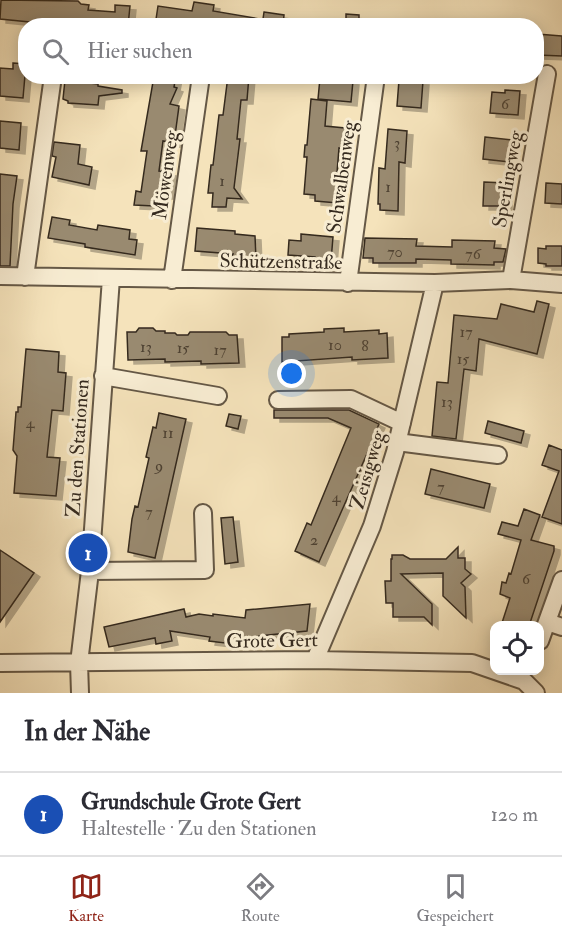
<!DOCTYPE html>
<html lang="de">
<meta charset="utf-8">
<style>
body{margin:0;font-family:"IM FELL Double Pica",serif;background:#f7f7f7;color:#2b2b33}
.controls{position:absolute;right:18px;bottom:18px;display:grid;overflow:hidden;border-radius:12px;box-shadow:0 3px 15px #0003}
.controls button{width:54px;height:54px;display:grid;place-items:center;padding:0;border:0;border-bottom:2px solid #e1e1e2;background:#fff;color:#2b2b33;font:30px sans-serif}
.you{position:absolute;left:292px;top:374px;width:21px;height:21px;margin:-15px;border:4px solid #fff;border-radius:50%;background:#1a73e8;box-shadow:0 0 0 9px #1a73e833}
.badge{display:grid;place-items:center;width:39px;height:39px;border-radius:50%;background:#8f2418;color:#fff;font-size:20px;font-weight:700}
.pin{position:absolute;translate:-50% -50%;border:3px solid #fff;box-shadow:0 2px 6px #0006}
.list{margin:0;padding:0;list-style:none}
h2{display:flex;justify-content:space-between;align-items:center;height:78px;margin:0;padding:0 24px;font-size:26px}
h2 small{font-size:20px;font-weight:400;color:#7c7c81}
.list li{display:grid;grid-template-columns:39px 1fr auto;gap:18px;align-items:center;box-sizing:border-box;height:84px;padding:0 24px;border-top:2px solid #e1e1e2}
.list b{display:block;font-size:22px;white-space:nowrap}
.list p{margin:0;font-size:20px;white-space:nowrap;color:#7c7c81}
.list em{font-size:20px;font-style:normal;color:#7c7c81}
.icon{flex:none;width:33px;height:33px;fill:none;stroke:currentColor;stroke-width:2;stroke-linecap:round;stroke-linejoin:round}
.map{position:relative;flex:none;width:562px;height:693px;overflow:hidden}
.search{position:absolute;background:#fff;box-shadow:0 3px 15px #0003;left:18px;right:18px;top:18px;height:66px;display:flex;align-items:center;gap:15px;box-sizing:border-box;padding:0 21px;border-radius:24px;color:#7c7c81;font-size:22px}
.sheet{height:162px;background:#fff}
nav{display:flex;justify-content:space-around;align-items:center;box-sizing:border-box;height:84px;border-top:2px solid #e1e1e2;background:#fff;font-size:16px;color:#7c7c81}
nav a{display:grid;justify-items:center;gap:3px}
nav .on{color:#8f2418}
.map>svg:first-child{display:block}
.building{fill:#998a70;stroke:#352a1f;stroke-width:1.5;filter:url(#shadow)}
.lines{fill:none;stroke-linecap:round;stroke-linejoin:round}
.minor-casing{stroke:#655846;stroke-width:20}
.minor{stroke:#f8edd3;stroke-width:16}
.labels{text-anchor:middle;stroke-width:6;stroke-linejoin:round;paint-order:stroke}
.number-label{font-size:16px;fill:#4e4233}
.street-label{font-size:20px;fill:#352a1f;stroke:#f8edd3}
</style>
<div class="map">
<svg width="562" height="693" viewBox="0 0 562 693">
<defs>
<filter id="shadow"><feDropShadow dx="6" dy="4" stdDeviation="0" flood-color="#0004"/></filter>
</defs>
<rect width="100%" height="100%" fill="#f5e3bb"/>
<filter id="stains"><feTurbulence type="fractalNoise" baseFrequency=".00333" numOctaves="4"/><feColorMatrix values="0 0 0 0 .2 0 0 0 0 .09 0 0 0 0 .02 0 0 0 .5 -.17"/></filter>
<radialGradient id="worn" r=".72"><stop offset=".6" stop-color="#630" stop-opacity="0"/><stop offset="1" stop-color="#630" stop-opacity=".3"/></radialGradient>
<!-- building -->
<path class="building" d="M1,0l77,1 3,3 8,1 -1,5 27,2v-7l15,1 -2,20h-58l-70,-7z
M194,2l20,3 -1,6 47,8 -1,7h-104l3,-20 34,5z
M264,12l20,3 -1,11h-21z
M346,14l13,1v11h-13z
M537,34l25,2v20l-25,-1z
M13,63l13,1 -3,34 -23,-2v-28l13,1z
M154,76h22l-2,11 3,1 -7,16 9,2 -5,37 -11,-2 -4,30 11,1 -3,23 -11,-2 -2,13 -20,-1 2,-14 5,1 6,-41h-6z
M228,76h21l-2,24h-6l-4,39h3l-6,49 8,11 -15,-1 -1,9h-14l1,-14h-5l3,-28h2l6,-50h4z
M320,78l33,3 -2,21 -33,-3z
M65,80l33,4v2l24,4v3l-23,3 -1,9 -30,-2v-2l-5,-2z
M399,80l24,1 -2,27 -24,-2z
M505,90l15,1 -2,24 -28,-2 2,-21 13,1z
M311,99l16,2 -2,25 20,2 -2,21 -4,-1 -2,25h3l-2,30 -23,-2v-6l-11,-1 3,-37h-3l1,-12h2z
M0,121l21,2 -2,27 -19,-2z
M388,129l19,2 -2,32 -6,-1 -1,49 -18,-1v-6h-2l1,-36 6,1z
M485,137l27,3 -1,22 -28,-3z
M54,142l26,3 -2,19 14,3 -3,18 -37,-8 4,-20 -4,-1z
M0,174l17,2 -4,28 -3,62h-10z
M484,182l22,1v23h-23z
M546,183l16,1v20l-17,-1z
M52,217l18,3 -1,5 28,5 1,-5 32,5 -1,9 8,1 -2,15 -50,-8v-3l-37,-6z
M197,228l38,3v3l20,2 1,23 -24,-2 1,-3 -38,-3z
M301,234l32,3 -2,24 -16,-1v-3l-27,-2 1,-15 12,1z
M365,238l52,1 -1,7 36,1v-7l43,1 -1,7 12,1 -3,13h-9v3l-43,-1v-4l-35,-1v4h-43v-5h-10z
M546,246h16v20h-16v-2l-8,-1v-15l8,1z
M537,301l12,3 -12,50 -58,-15 -3,32 -12,-2 -8,70 -24,-3 5,-54 11,1 6,-68 43,4 4,-15 33,8z
M139,328h14l3,3h9v2h10l2,2h11l2,-3h36l3,3h8l2,28 -38,1v-3l-36,1v-3l-37,1 -1,-28h9z
M344,328v4l35,-2v4l8,-1 1,25 -36,2v-3l-70,5v-25h7v-3l35,-2v-3z
M26,349l33,3 -1,20 8,1 -3,38 -11,-1 -5,47 13,1 -4,38 -42,-3 3,-37 -4,-6 3,-38h2v-5h3z
M274,410h75l30,14 -6,14h1l-55,124 -24,-11 12,-28 4,2 40,-97 -23,-10h-54z
M159,413l27,6 -31,139 -27,-6 4,-33 3,-13 3,1 11,-49 -3,-1 7,-30 3,1z
M229,414l12,2 -3,13 -12,-3z
M488,421l36,10 -3,12 -36,-10z
M549,445l13,5v74l-20,-7 17,-46 -17,-6z
M431,469l59,15 -6,24 -59,-14z
M524,509l16,6 -9,25 23,6v5l-24,72 -2,3h-27l9,-28 -10,-4 2,-12 4,1 3,-10 2,1 10,-34 -23,-6 4,-12 16,4z
M233,517l5,45 -13,2 -4,-46z
M458,547v11h7v11l6,5 -10,9 4,4 1,31 -23,-22v-23l-42,1 31,30v21l-8,-8h-31v-14h-7l-1,-22h6v-22h1v-4h11l7,4h36z
M0,550l34,23 -34,49z
M310,604l-3,27 -48,5 -1,8 -33,-5v4l-16,-2 1,-4 -40,-6 2,10 -16,3 -1,-6 -46,9 -5,-20 80,-18 2,8 13,-3 14,2v-2l32,4 1,-8z"/>
<g class="lines">
<defs>
<path id="minor" d="M0,276l435,7 76,-3 51,4
M25,277l28,-201
M172,280l29,-204
M511,280l36,-206
M348,283l28,-207
M103,376l115,20
M278,400l73,-1 51,24
M397,442l101,13
M90,571l115,-1 -2,-57
M547,622l15,5
M540,641l22,-61
M315,660l57,-134 23,-74 40,-169
M0,663l315,-3 157,3 52,18 12,12
M80,693l-1,-30 11,-92 21,-293"/>
</defs>
<!-- minor casing -->
<use href="#minor" class="minor-casing"/>
<!-- minor -->
<use href="#minor" class="minor"/>
</g>
<g class="labels">
<!-- number labels -->
<g class="number-label">
<text x="505" y="109">6</text>
<text x="397" y="148">3</text>
<text x="222" y="186">1</text>
<text x="388" y="192">1</text>
<text x="395" y="257">70</text>
<text x="473" y="259">76</text>
<text x="466" y="337">17</text>
<text x="335" y="350">10</text>
<text x="365" y="351">8</text>
<text x="146" y="352">13</text>
<text x="183" y="353">15</text>
<text x="220" y="355">17</text>
<text x="463" y="364">15</text>
<text x="447" y="407">13</text>
<text x="30" y="428">4</text>
<text x="168" y="438">11</text>
<text x="159" y="471">9</text>
<text x="441" y="492">7</text>
<text x="336" y="502">4</text>
<text x="149" y="517">7</text>
<text x="314" y="545">2</text>
<text x="526" y="584">6</text>
</g>
<!-- street labels -->
<g class="street-label">
<text transform="translate(165 175) rotate(-82)" y="7">Möwenweg</text>
<text transform="translate(341 177) rotate(-82)" y="7">Schwalbenweg</text>
<text transform="translate(507 179) rotate(-80)" y="7">Sperlingweg</text>
<text transform="translate(281 261) rotate(1)" y="7">Schützenstraße</text>
<text transform="translate(77 448) rotate(-86)" y="7">Zu den Stationen</text>
<text transform="translate(367 470) rotate(-74)" y="7">Zeisigweg</text>
<text transform="translate(272 640) rotate(-1)" y="7">Grote Gert</text>
</g>
</g>
<rect width="100%" height="100%" filter="url(#stains)"/>
<rect width="100%" height="100%" fill="url(#worn)"/>
</svg>
<div class="controls">
<button><svg class="icon" aria-label="locate" viewBox="0 0 24 24"><circle cx="12" cy="12" r="6"/><path d="M12 2v4M12 18v4M2 12h4M18 12h4"/></svg></button>
</div>
<div class="you"></div>
<div class="pin badge" style="left:88px;top:553px;background:#1a4fb4">1</div>
<div class="search"><svg class="icon" aria-label="search" viewBox="0 0 24 24"><circle cx="10" cy="10" r="6"/><path d="M15 15l6 6"/></svg>Hier suchen</div>
</div>
<section class="sheet">
<h2>In der Nähe<small></small></h2>
<ul class="list">
<li><span class="badge" style="background:#1a4fb4">1</span><div><b>Grundschule Grote Gert</b><p>Haltestelle · Zu den Stationen</p></div><em>120 m</em></li>
</ul>
</section>
<nav>
<a class="on"><svg class="icon" aria-label="map" viewBox="0 0 24 24"><path d="M3 6l6-2 6 2 6-2v14l-6 2-6-2-6 2zM9 4v14M15 6v14"/></svg>Karte</a>
<a><svg class="icon" aria-label="directions" viewBox="0 0 24 24"><path d="M12 3l9 9-9 9-9-9zM9 14v-3h6M13 9l2 2-2 2"/></svg>Route</a>
<a><svg class="icon" aria-label="saved" viewBox="0 0 24 24"><path d="M7 4h10v16l-5-4-5 4z"/></svg>Gespeichert</a>
</nav>
